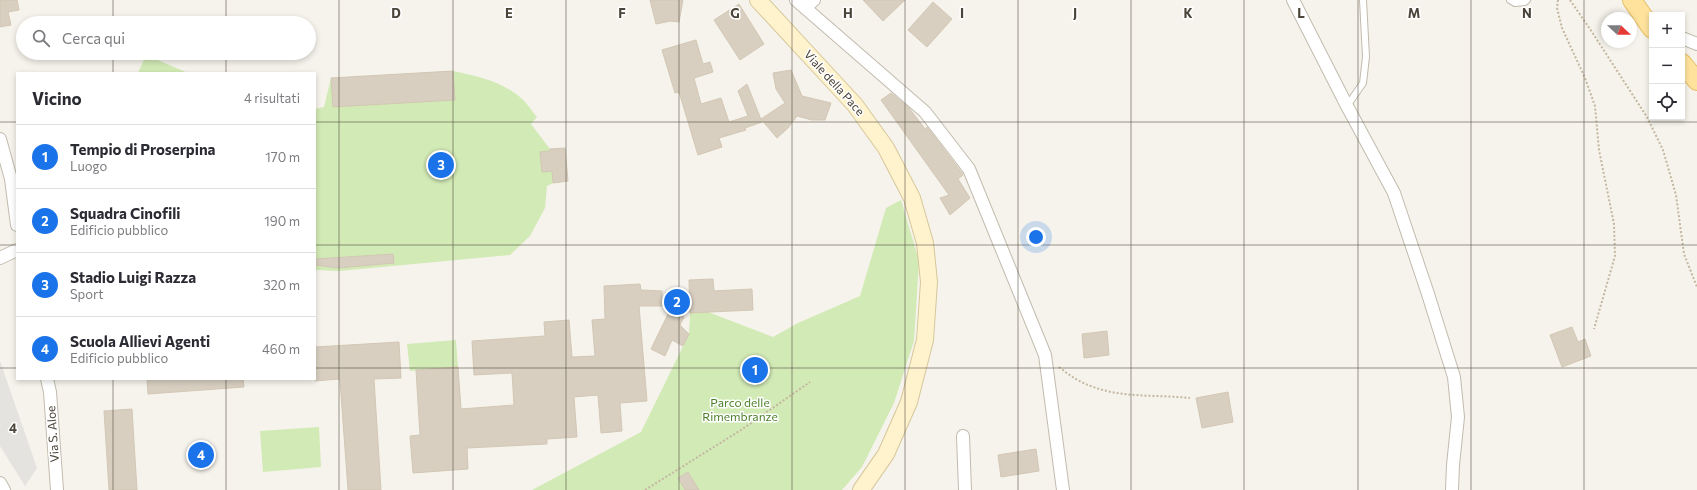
<!DOCTYPE html>
<html lang="it">
<meta charset="utf-8">
<style>
body{margin:0;font-family:Commissioner,sans-serif;background:#f2f2f3;color:#2b2b33}
.controls{position:absolute;right:12px;top:12px;display:grid;overflow:hidden;border-radius:0px;box-shadow:0 2px 6px #0003}
.controls button{width:36px;height:36px;display:grid;place-items:center;padding:0;border:0;border-bottom:1px solid #e1e1e2;background:#fff;color:#2b2b33;font:20px sans-serif}
.compass{position:absolute;left:1601px;top:12px;width:36px;height:36px;border-radius:50%;background:#fff;box-shadow:0 2px 6px #0003;rotate:112deg}
.you{position:absolute;left:1036px;top:237px;width:14px;height:14px;margin:-10px;border:3px solid #fff;border-radius:50%;background:#1a73e8;box-shadow:0 0 0 6px #1a73e833}
.badge{display:grid;place-items:center;width:26px;height:26px;border-radius:50%;background:#1a73e8;color:#fff;font-size:13px;font-weight:700}
.pin{position:absolute;translate:-50% -50%;border:2px solid #fff;box-shadow:0 1px 4px #0006}
.list{margin:0;padding:0;list-style:none}
h2{display:flex;justify-content:space-between;align-items:center;height:52px;margin:0;padding:0 16px;font-size:17px}
h2 small{font-size:13px;font-weight:400;color:#7c7c81}
.list li{display:grid;grid-template-columns:26px 1fr auto;gap:12px;align-items:center;box-sizing:border-box;height:64px;padding:0 16px;border-top:1px solid #e1e1e2}
.list b{display:block;font-size:15px;white-space:nowrap}
.list p{margin:0;font-size:13px;white-space:nowrap;color:#7c7c81}
.list em{font-size:13px;font-style:normal;color:#7c7c81}
.icon{flex:none;width:22px;height:22px;fill:none;stroke:currentColor;stroke-width:2;stroke-linecap:round;stroke-linejoin:round}
.map{position:relative;flex:none;width:1697px;height:490px;overflow:hidden}
.search{position:absolute;background:#fff;box-shadow:0 2px 6px #0003;left:16px;top:16px;width:300px;height:44px;display:flex;align-items:center;gap:10px;box-sizing:border-box;padding:0 14px;border-radius:22px;color:#7c7c81;font-size:15px}
.panel{position:absolute;background:#fff;box-shadow:0 2px 6px #0003;left:16px;top:72px;width:300px;height:308px;border-radius:0px}
.map>svg:first-child{display:block}
.green{fill:#d2eab5}
.parking{fill:#e5e3e0}
.building{fill:#d8cfc1;stroke:#d3c7b4}
.lines{fill:none;stroke-linecap:round;stroke-linejoin:round}
.service-casing{stroke:#c2bbae;stroke-width:8}
.minor-casing{stroke:#c2bbae;stroke-width:14}
.secondary-casing{stroke:#d6c79b;stroke-width:18}
.primary-casing{stroke:#e6c16a;stroke-width:20}
.path{stroke:#c4b79f;stroke-width:2;stroke-dasharray:2 2;stroke-linecap:butt}
.service{stroke:#fff;stroke-width:6}
.minor{stroke:#fff;stroke-width:12}
.secondary{stroke:#fff3cd;stroke-width:16}
.primary{stroke:#ffe39c;stroke-width:18}
.grid{fill:none;stroke:#4b4439;stroke-width:1;stroke-opacity:0.55}
.labels{text-anchor:middle;stroke-width:3;stroke-linejoin:round;paint-order:stroke}
.street-label{font-size:12px;fill:#4b4439;stroke:#fff}
.park-label{font-size:12px;fill:#4a7f2a;stroke:#fff}
.grid-label{font-size:13px;text-anchor:middle;font-weight:bold;fill:#4b4439;stroke:#fff;stroke-width:3;stroke-linejoin:round;paint-order:stroke}
</style>
<div class="map">
<svg width="1697" height="490" viewBox="0 0 1697 490">
<rect width="100%" height="100%" fill="#f6f3ec"/>
<!-- green -->
<path class="green" d="M146,55l42,18h-50z
M453,71c24,5 48,10 68,27 6,5 11,13 16,19l-6,7 19,25 15,-1 3,33 -15,2 -6,3 -2,22 -15,28 -20,19 -171,16 -24,-1v-161l9,-2 7,-29z
M901,200l18,61 -5,80 -20,62 -32,64 -20,23h-310l109,-58 48,-98 1,-21 18,-1 65,25 25,-14 62,-27 26,-88z
M456,340l2,27 -48,4 -3,-27z
M319,427l2,40 -58,5 -3,-41z"/>
<!-- parking -->
<path class="parking" d="M0,361l37,107 -12,18 -25,-40z"/>
<!-- building -->
<path class="building" d="M0,0h17l2,10 -11,2 3,13 -11,2z
M650,0h33l-4,22 -8,-1 -15,3z
M863,0h42l-22,21z
M933,2l19,17 -25,28 -19,-17z
M739,4l25,40 -24,16 -26,-40z
M696,40l7,24 7,-2 3,10 -19,6 7,26 20,-6 8,24 19,-6 -10,-25 9,-7 15,38 -17,6 1,2 -27,8 3,9 -24,8 -19,-63 -4,1 -13,-43z
M791,70l11,26 29,7 -6,17h-13l-15,-4 -9,12 -11,10 -16,-19 24,-16 -9,-14 -3,-16z
M453,71l2,29 -122,7 -2,-29z
M891,93l18,15 16,21 2,-2 35,46 1,2 -5,4 12,19 -20,17 -10,-17 9,-3 -68,-95z
M565,148l3,33 -15,2 -1,-12 -10,1 -2,-20 10,-1v-2z
M393,254l1,9 -56,5 -23,-3v-6z
M713,279l1,12 38,-2 1,21 -63,3 -1,-33z
M640,284l1,6 21,1v15h-23l8,95 -27,2 2,28 -21,2 -3,-38 -24,2 3,40 -30,2v5l-80,4 1,21 -55,4 -3,-37 10,-1 -4,-65 42,-3 3,42 53,-4 -2,-32 -38,2 -2,-34 73,-5 -1,-14 25,-2 3,37 23,-1 -3,-36 13,-1 -1,-33z
M670,310l14,7 -4,8 9,9 -6,12 -11,-6 -7,16 -14,-7z
M1572,327l6,15 7,-3 6,17 -29,11 -12,-32z
M1107,331l2,24 -25,3 -2,-24z
M399,342l2,36 -27,1 7,111h-33l-8,-109 -1,-2 -24,2v-34z
M147,379h96l1,8 -96,7z
M1228,392l5,30 -31,6 -6,-30z
M132,409l5,81h-28l-5,-79z
M1036,449l3,22 -38,6 -3,-22z
M688,472l11,18h-14l-7,-12z"/>
<g class="lines">
<defs>
<path id="service" d="M1510,0l5,3 10,-1 2,-2
M1347,106l16,-23 3,-26 -3,-57"/>
<path id="minor" d="M796,0l129,112 44,57 76,186 18,135
M1293,0l54,106 47,87 34,101 26,83 4,40 -5,48 -1,25
M805,8l9,-8
M1682,38l15,6
M0,139l11,40 6,46
M0,258l17,-8
M47,379l3,13 7,98
M963,436l2,54
M0,483l4,7"/>
<path id="secondary" d="M758,0l97,105 31,43 26,50 13,45 4,39 -4,58 -16,62 -23,52 -25,36"/>
<path id="primary" d="M1632,0l20,29
M1682,63l15,18"/>
</defs>
<!-- service casing -->
<use href="#service" class="service-casing"/>
<!-- minor casing -->
<use href="#minor" class="minor-casing"/>
<!-- secondary casing -->
<use href="#secondary" class="secondary-casing"/>
<!-- primary casing -->
<use href="#primary" class="primary-casing"/>
<!-- path -->
<path class="path" d="M1558,0l-1,8 5,20 23,50 10,28 4,44 15,74 1,32 -21,73
M1570,0l20,29 57,88 16,33 13,45 8,59 13,33
M1059,367c42,35 82,26 131,31
M645,490l96,-60 69,-48"/>
<!-- service -->
<use href="#service" class="service"/>
<!-- minor -->
<use href="#minor" class="minor"/>
<!-- secondary -->
<use href="#secondary" class="secondary"/>
<!-- primary -->
<use href="#primary" class="primary"/>
</g>
<!-- grid -->
<path class="grid" d="M113,0v23M226,0v23M339,0v490M453,0v490M566,0v490M679,0v490M792,0v490M905,0v490M1018,0v490M1131,0v490M1244,0v490M1358,0v490M1471,0v490M1584,0v490M113,53v20M226,53v20M0,122h17M315,122h1382M0,245h17M315,245h1382M0,368h17M315,368h1382M113,379v111M226,379v111"/>
<g class="labels">
<!-- street labels -->
<g class="street-label">
<text transform="translate(834 83) rotate(48)" y="4">Viale della Pace</text>
<text transform="translate(53 434) rotate(-94)" y="4">Via S. Aloe</text>
</g>
<!-- park labels -->
<g class="park-label">
<text x="740" y="407">Parco delle<tspan x="740" dy="14">Rimembranze</tspan></text>
</g>
</g>
<g class="grid-label">
<text x="396" y="18">D</text>
<text x="509" y="18">E</text>
<text x="622" y="18">F</text>
<text x="735" y="18">G</text>
<text x="848" y="18">H</text>
<text x="962" y="18">I</text>
<text x="1075" y="18">J</text>
<text x="1188" y="18">K</text>
<text x="1301" y="18">L</text>
<text x="1414" y="18">M</text>
<text x="1527" y="18">N</text>
<text x="13" y="433">4</text>
</g>
</svg>
<div class="controls">
<button>+</button>
<button>−</button>
<button><svg class="icon" aria-label="locate" viewBox="0 0 24 24"><circle cx="12" cy="12" r="6"/><path d="M12 2v4M12 18v4M2 12h4M18 12h4"/></svg></button>
</div>
<svg class="compass" viewBox="-18 -18 36 36"><path d="M0-13l5 13h-10z" fill="#e53935"/><path d="M0 13l5-13h-10z" fill="#7c7c81"/></svg>
<div class="you"></div>
<div class="pin badge" style="left:755px;top:370px">1</div>
<div class="pin badge" style="left:677px;top:302px">2</div>
<div class="pin badge" style="left:441px;top:165px">3</div>
<div class="pin badge" style="left:201px;top:455px">4</div>
<div class="search"><svg class="icon" aria-label="search" viewBox="0 0 24 24"><circle cx="10" cy="10" r="6"/><path d="M15 15l6 6"/></svg>Cerca qui</div>
<section class="panel">
<h2>Vicino<small>4 risultati</small></h2>
<ul class="list">
<li><span class="badge">1</span><div><b>Tempio di Proserpina</b><p>Luogo</p></div><em>170 m</em></li>
<li><span class="badge">2</span><div><b>Squadra Cinofili</b><p>Edificio pubblico</p></div><em>190 m</em></li>
<li><span class="badge">3</span><div><b>Stadio Luigi Razza</b><p>Sport</p></div><em>320 m</em></li>
<li><span class="badge">4</span><div><b>Scuola Allievi Agenti</b><p>Edificio pubblico</p></div><em>460 m</em></li>
</ul>
</section>
</div>
